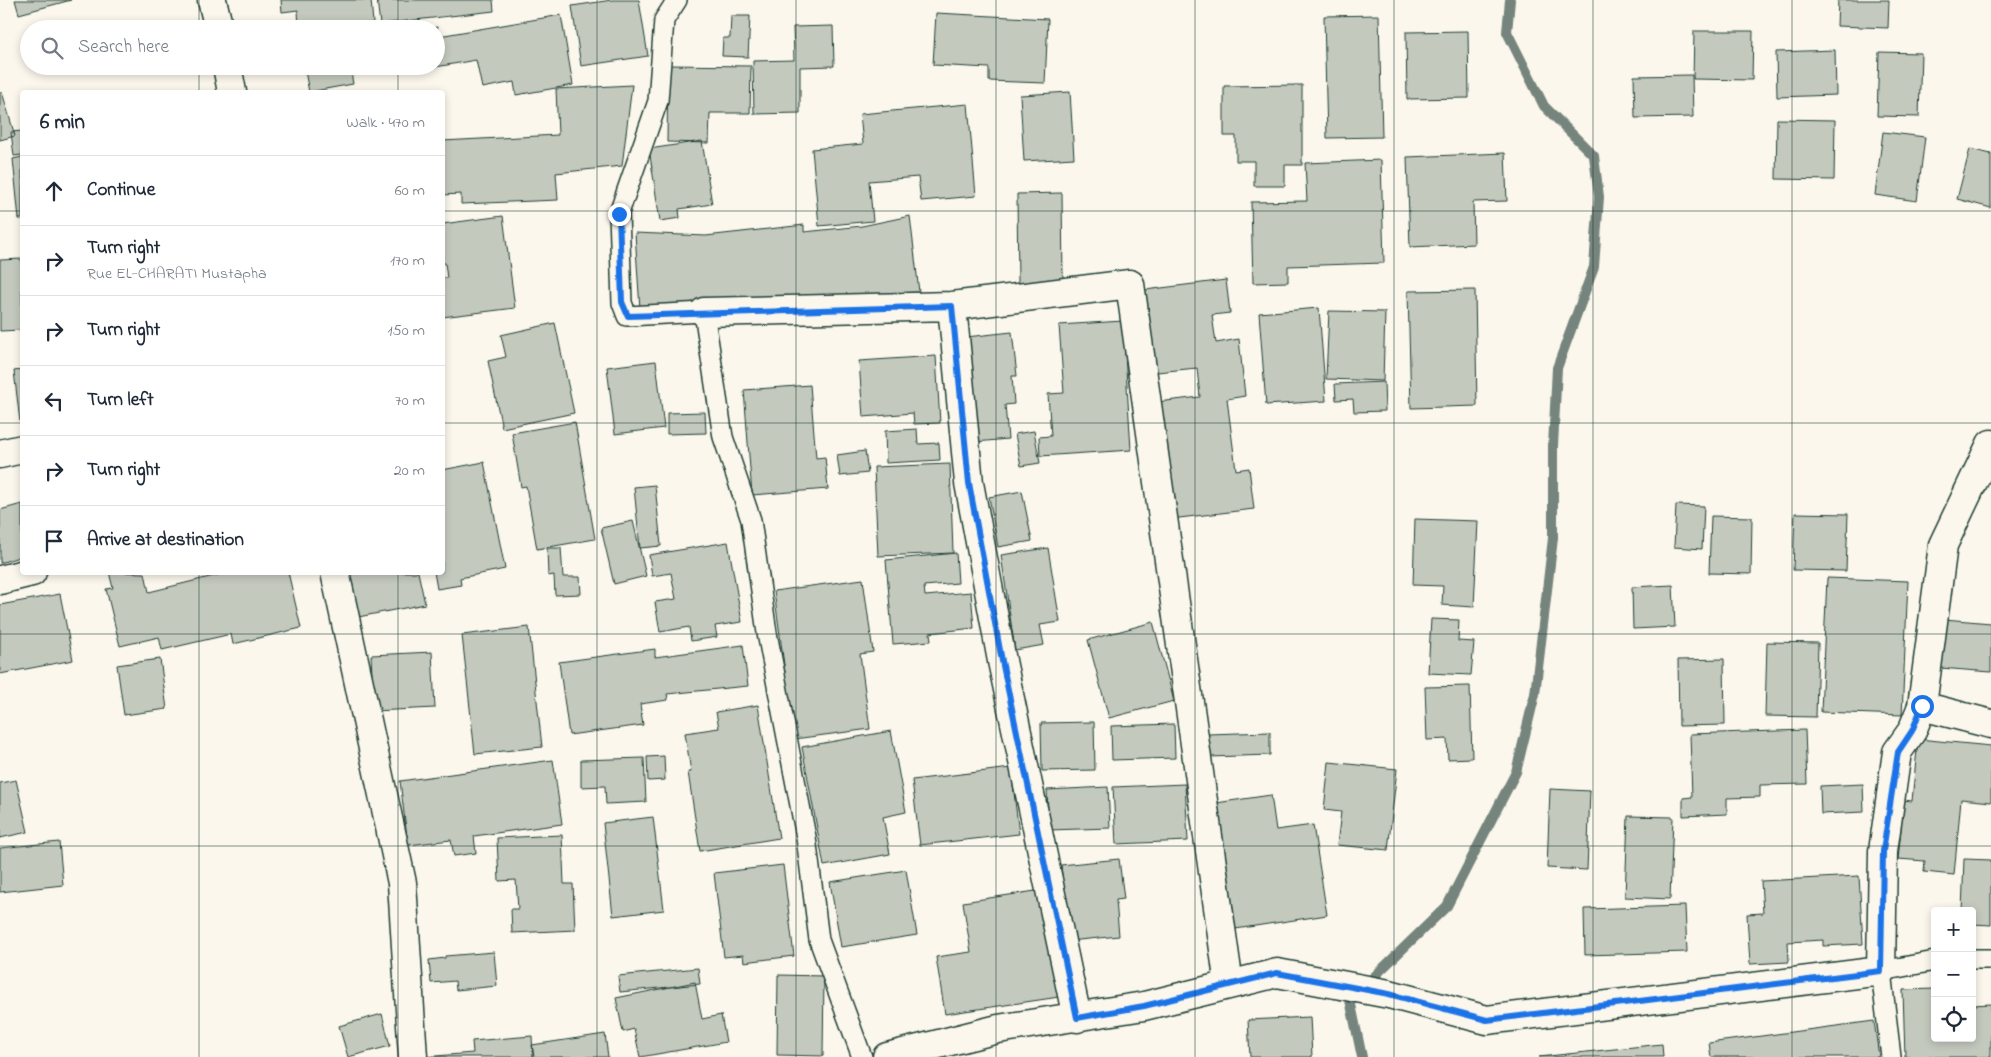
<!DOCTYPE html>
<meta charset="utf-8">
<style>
body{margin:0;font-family:"Indie Flower",sans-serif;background:#f6f6f7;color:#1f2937}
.controls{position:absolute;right:15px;bottom:15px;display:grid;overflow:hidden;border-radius:5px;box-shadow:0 2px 8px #0003}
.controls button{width:45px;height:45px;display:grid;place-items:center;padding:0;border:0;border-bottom:1px solid #e0e1e3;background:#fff;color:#1f2937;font:25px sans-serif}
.stop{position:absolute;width:15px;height:15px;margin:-11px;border:4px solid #1a73e8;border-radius:50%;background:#fff}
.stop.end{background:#1a73e8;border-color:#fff;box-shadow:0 1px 5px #0008}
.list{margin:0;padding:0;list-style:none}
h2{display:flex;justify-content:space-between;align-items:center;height:65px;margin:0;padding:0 20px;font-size:21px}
h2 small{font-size:16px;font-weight:400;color:#747a83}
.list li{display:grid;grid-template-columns:32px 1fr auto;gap:15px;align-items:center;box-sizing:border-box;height:70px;padding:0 20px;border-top:1px solid #e0e1e3}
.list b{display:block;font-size:19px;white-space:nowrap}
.list p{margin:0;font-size:16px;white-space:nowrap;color:#747a83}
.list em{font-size:16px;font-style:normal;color:#747a83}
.icon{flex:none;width:28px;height:28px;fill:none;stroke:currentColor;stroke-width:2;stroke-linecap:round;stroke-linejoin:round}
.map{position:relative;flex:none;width:1991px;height:1057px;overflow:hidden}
.search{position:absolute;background:#fff;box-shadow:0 2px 8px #0003;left:20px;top:20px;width:425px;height:55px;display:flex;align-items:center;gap:12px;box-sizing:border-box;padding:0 18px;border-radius:28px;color:#747a83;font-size:19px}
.panel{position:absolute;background:#fff;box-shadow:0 2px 8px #0003;left:20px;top:90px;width:425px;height:485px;border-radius:5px}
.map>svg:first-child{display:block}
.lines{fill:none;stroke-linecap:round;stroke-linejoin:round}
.stream{stroke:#74847b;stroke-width:10}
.building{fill:#c4c9be;stroke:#1f3d34}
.service-casing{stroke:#1f3d34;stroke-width:22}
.minor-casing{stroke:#1f3d34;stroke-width:31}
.service{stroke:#fbf7ec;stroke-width:19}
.minor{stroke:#fbf7ec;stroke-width:28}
.route{stroke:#1a73e8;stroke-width:6}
.grid{fill:none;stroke:#1f3d34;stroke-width:1;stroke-opacity:0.55}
</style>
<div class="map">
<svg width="1991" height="1057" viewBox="0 0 1991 1057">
<rect width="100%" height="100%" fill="#fbf7ec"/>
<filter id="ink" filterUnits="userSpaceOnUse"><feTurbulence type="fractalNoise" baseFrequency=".02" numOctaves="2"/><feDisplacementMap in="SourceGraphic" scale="10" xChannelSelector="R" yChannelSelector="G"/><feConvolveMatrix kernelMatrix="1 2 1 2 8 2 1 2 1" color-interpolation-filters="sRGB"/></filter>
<g filter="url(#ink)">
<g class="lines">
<!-- stream -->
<path class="stream" d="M1362,1057l-12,-57 97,-94 69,-134 19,-78 18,-156v-92l4,-78 37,-101 5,-70 -5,-41 -50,-50 -37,-74 3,-32"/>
</g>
<!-- building -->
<path class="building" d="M15,0h56l-52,14z
M281,0h90l2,23 -74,6 -1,-19 -16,2z
M377,0h116l1,11 -114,13z
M612,0h27l9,56 -67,10 -9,-60z
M1838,0h51l-1,28 -51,-2z
M936,13l112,6 -3,64 -56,-2v-13l-56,-3z
M561,15l12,70 -57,10 -2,-13 -32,6 -6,-28 -52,9 -1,-3h13v-37h-11l12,-2 2,9z
M1379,15l3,122 -55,1 -3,-122z
M731,16h19l-2,41 -26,-1 1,-18h7z
M833,26l1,40 -34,1v46l-46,1 -1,-53 41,-1 -1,-33z
M1468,31l1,67 -62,1 -1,-67z
M1694,31h59l-1,49 -59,-1z
M1835,50l1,45 -59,2 -1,-45z
M1879,52l42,1 -2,64 -42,-1z
M668,65l83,1 -1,47h-40l-1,30 -42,-1z
M92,66h22v5l-22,1z
M231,66h27l1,3 -27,4z
M304,66h46l3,18 -44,8z
M1692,75l1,42 -58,1 -1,-42z
M632,85l-10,81 -66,7 2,27 -97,4v-10l-19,1v-54l116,-6 -2,-46z
M1302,85v80h-17v21h-31v-25h-18v-25h-12v-50z
M2,92l13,44 -15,4v-47z
M1070,92l4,66 -50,3 -4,-66z
M968,104l8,92 -55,5 -3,-24 -49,4 4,40 -54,5 -7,-77 51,-5 -3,-30z
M1777,119l58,1 -1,60 -58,-1z
M22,131v24l-8,1 -3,-24z
M1883,132l42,5 -8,64 -42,-6z
M702,141l10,63 -33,5 1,9 -20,3 -11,-72z
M1970,149l21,5v54l-34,-9z
M1505,153l2,48 -34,1 1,42 -64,3 -3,-90z
M22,157v62h-3l-6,-60z
M1381,160l3,103 -96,3v16l-35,1 -2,-81 56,-1 -2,-38z
M1062,193l1,89 -45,1 -1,-89z
M503,216l12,92 -73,9v-39h5l-2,-15h-3v-39z
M910,216l9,76 -279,17 -5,-76 71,3 98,-11v7l58,-6z
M22,259v71l-22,1v-71z
M1226,280l4,33 -18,2 4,28 23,-4 6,57 -18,3 9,71 13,-2 5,41 -83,10 -13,-117 42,-5 -3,-29 -50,5 -10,-82z
M1475,290l2,116 -66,2 -3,-117z
M1319,308l7,93 -60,4 -7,-92z
M1329,311l56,1 -2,69 -57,-2z
M1123,321l8,129 -91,6 -1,-19 12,-1 -3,-42 16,-1 -5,-68z
M555,323l19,90 -72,15 -14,-67 18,-4 -5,-22z
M1012,332l5,44h-5l2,28 -9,1 3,34 -32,3 -10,-105z
M936,356l4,67 -26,1 -1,-11 -50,4 -4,-56z
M656,361l8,67 -49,6 -8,-67z
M22,370v52h-2l-6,-51z
M1384,382l1,29 -31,1 -1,-13 -17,1 -1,-16z
M810,385l6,73 9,-1 3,32 -76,6 -8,-105z
M705,412l1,21 -39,1v-21z
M575,422l20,117 -58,10 -11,-63 -5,1 -9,-54z
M917,429l1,15 21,-1 1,17 -54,3 -1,-32z
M1034,431l6,32 -19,3 -6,-32z
M865,451l3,22 -28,3 -3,-21z
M484,462l21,107 -45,9 1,7 -24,4 -3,-17h8v-102z
M950,464l3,89 -75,3 -4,-89z
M655,485l6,61 -21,2 -6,-61z
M1022,491l10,50 -34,6 -9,-50z
M22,504v52l-22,7v-53z
M1676,505l28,1 -2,43 -28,-2z
M1795,513l53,1 -2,57 -53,-1z
M1711,516l41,1 -1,57 -42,-1z
M1415,519l63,2 -4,86 -32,-2 1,-19 -30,-1z
M633,521l13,55 -32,8 -13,-56z
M728,542l14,80 -27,4 2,11 -26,4 -2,-14 -29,5 -5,-30 21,-3 -5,-26 -19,3 -3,-21z
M547,548h14l2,29h17l1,17 -26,1 -1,-20 -6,1z
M1048,548l12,74 -20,3 4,20 -29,5 -14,-95z
M956,553l2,30 -34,3 1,10 46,-4 3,36 -44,5 1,8 -38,3 -7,-84z
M109,572l36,1 4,19 81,-20h58l13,56 -68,16 -2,-10 -69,16 -3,-13 -39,9 -14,-57 7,-1z
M339,572h79l7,32 -77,15z
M1827,578l81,3 -6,134 -81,-3z
M863,579l10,73 -13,2 10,75 -76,10 -20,-148z
M1673,585l2,42 -42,2 -1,-42z
M60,594l13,66 -73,14v-69z
M1431,619l28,1 -1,21 16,1 -3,33 -43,-2z
M1944,619l47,4v49l-51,-4z
M1153,622l21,79 -65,17 -21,-78z
M529,627l13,120 -67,7 -13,-119z
M1767,642l51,1 -2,74 -51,-1z
M743,645l5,41 -81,8 1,6 -28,4 3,21 -74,10 -10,-73 96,-13v8z
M432,652l3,56 -61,3 -3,-56z
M160,659l7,50 -43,6 -7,-50z
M1724,659l1,66 -46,1 -1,-66z
M1470,686l2,72 -24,1 -1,-20 -20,1 -2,-53z
M758,705l21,133 -79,13 -12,-79h3l-6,-39 34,-5 -3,-16z
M1094,722l1,48 -53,1 -1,-48z
M1174,724l1,34 -63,2 -1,-34z
M1805,730l2,54 -47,1v12l-33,1v16l-44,2v-18l9,-1 -2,-63z
M891,731l15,81 -23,5 7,37 -66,12 -22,-119z
M1270,732v23l-61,2 -1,-23z
M1918,739l73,7v56l-30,-3 -7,76 -30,-3 1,-11 -27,-2 6,-59 8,1z
M664,756l1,24 -17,1 -1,-24z
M644,758l2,44 -40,2 -1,-18 -24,1v-27z
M553,760l9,64 -88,12 2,17 -22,3 -3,-16 -43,5 -8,-64z
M1329,762l68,7 -9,81 -51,-5 4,-33 -17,-2z
M1011,768l8,66 -99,11 -8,-65z
M16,780l12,52 -28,6v-55z
M1185,784l3,57 -72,3 -3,-57z
M1863,784l1,28 -43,2 -1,-28z
M1108,787l2,41 -61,2 -2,-40z
M1550,789l40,2 -3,79 -40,-2z
M1271,795l5,35 37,-5 14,90 -98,15 -20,-126z
M1628,816l45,1 -3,82 -45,-2z
M653,817l11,93 -51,6 -10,-93z
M562,835l2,49h9l2,46 -63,3 -1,-24h7l-2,-29 -17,1 -2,-43z
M59,842l4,43 -63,7v-44z
M1119,859l5,40 -8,1 3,36 -50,5 -8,-76z
M1964,859l27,1v65l-19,-1v-13h-10z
M783,865l11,91 -50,6 -1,-7 -19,2 -10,-84z
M906,870l11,65 -76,12 -11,-65z
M1859,876l4,68 -40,2v-6l-35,2 1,20 -39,2 -3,-50 16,-1 -2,-32z
M1042,890l17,107 -114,17 -9,-57 35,-5 -8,-50z
M1685,906l2,46 -102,3 -1,-46z
M494,952l3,34 -41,4 -1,-9 -24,2 -2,-23 16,-2v-2z
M698,968l2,16 -80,8 -2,-16z
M778,975l46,1 -1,80 -46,-1z
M695,982l7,37 19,-4 5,27 -86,15 -6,-28 -11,3 -7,-34z
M1935,989v49h37v-33l19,-1v53h-86l-2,-67z
M382,1014l8,32 -42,11 -9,-31z
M1310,1017l2,40h-62l-2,-37z
M1874,1021l5,36h-168l-2,-14z
M605,1034l3,23h-74l-2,-12z
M532,1036l1,21h-110l50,-4 -1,-12z
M1662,1044l1,13h-124z"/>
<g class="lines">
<defs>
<path id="service" d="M677,0l-13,20 -6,81 -39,112 3,90 5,13 77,-4 19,125 28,83 16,113 39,204 13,103 43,117
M1972,959h19
M1891,1057l-10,-86 54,-10"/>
<path id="minor" d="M212,0l7,29
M227,66l5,26
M952,306l178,-22 99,701
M704,312l248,-6 17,177 33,178 75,357
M0,454l22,-5
M335,572l67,311 11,174
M0,580l32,-8
M1922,706l69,18
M887,1057l111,-28 146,-23 133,-33 112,21 98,26 394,-49 2,-120 14,-99 15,-21 10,-25 21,-161 48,-101"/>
</defs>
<!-- service casing -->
<use href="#service" class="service-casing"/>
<!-- minor casing -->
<use href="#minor" class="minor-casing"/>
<!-- service -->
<use href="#service" class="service"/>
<!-- minor -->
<use href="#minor" class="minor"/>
</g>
</g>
<g class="lines" filter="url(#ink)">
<!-- route -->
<path class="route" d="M619,214l3,88 6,14 324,-10 17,177 33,178 75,357 67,-12 133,-33 112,21 98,26 394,-49 2,-120 15,-99 14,-21 10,-25"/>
</g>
<!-- grid -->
<path class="grid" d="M199,0v29M398,0v29M597,0v1057M796,0v1057M996,0v1057M1195,0v1057M1394,0v1057M1593,0v1057M1792,0v1057M199,66v26M398,66v26M0,211h22M442,211h1549M0,423h22M442,423h1549M199,572v485M398,572v485M0,634h1991M0,846h1991"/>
</svg>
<div class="controls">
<button>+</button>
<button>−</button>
<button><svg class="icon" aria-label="locate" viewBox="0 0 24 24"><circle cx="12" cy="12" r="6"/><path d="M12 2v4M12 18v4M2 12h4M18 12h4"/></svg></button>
</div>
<div class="stop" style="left:1922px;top:706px"></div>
<div class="stop end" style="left:619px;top:214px"></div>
<div class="search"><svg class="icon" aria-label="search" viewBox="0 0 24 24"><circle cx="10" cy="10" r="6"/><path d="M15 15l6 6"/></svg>Search here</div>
<section class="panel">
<h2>6 min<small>Walk · 470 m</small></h2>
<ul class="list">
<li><svg class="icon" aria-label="ahead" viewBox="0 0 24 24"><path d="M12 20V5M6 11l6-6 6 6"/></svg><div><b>Continue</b></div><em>60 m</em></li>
<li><svg class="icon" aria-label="right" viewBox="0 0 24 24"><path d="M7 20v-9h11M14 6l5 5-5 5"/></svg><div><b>Turn right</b><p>Rue EL-CHARATI Mustapha</p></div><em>170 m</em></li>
<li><svg class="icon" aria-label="right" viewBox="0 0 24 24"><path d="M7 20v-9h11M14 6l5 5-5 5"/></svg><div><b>Turn right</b></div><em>150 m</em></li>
<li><svg class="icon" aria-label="left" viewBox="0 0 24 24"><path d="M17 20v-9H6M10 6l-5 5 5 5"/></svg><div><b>Turn left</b></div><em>70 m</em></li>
<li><svg class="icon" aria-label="right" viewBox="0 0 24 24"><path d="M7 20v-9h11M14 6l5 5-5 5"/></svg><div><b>Turn right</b></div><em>20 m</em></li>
<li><svg class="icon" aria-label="arrive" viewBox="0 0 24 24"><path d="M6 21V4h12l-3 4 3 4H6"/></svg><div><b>Arrive at destination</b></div></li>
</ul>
</section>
</div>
